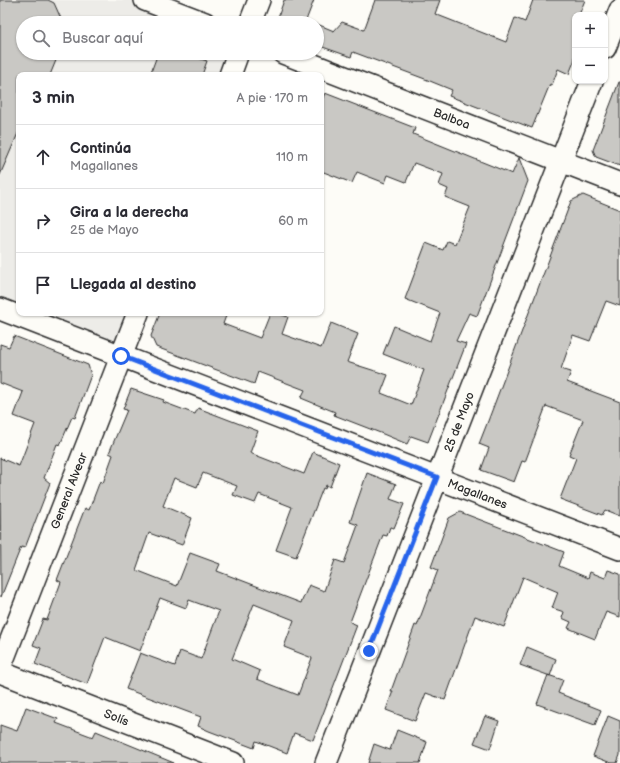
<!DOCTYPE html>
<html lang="es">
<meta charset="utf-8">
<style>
body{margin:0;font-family:"Balsamiq Sans",sans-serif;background:#f2f2f3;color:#2b2b33}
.controls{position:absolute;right:12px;top:12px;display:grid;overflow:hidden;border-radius:8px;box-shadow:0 1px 3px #0004}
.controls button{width:36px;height:36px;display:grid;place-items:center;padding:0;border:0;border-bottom:1px solid #e1e1e2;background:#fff;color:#2b2b33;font:20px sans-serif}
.stop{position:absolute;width:12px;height:12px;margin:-9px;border:3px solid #2563eb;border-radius:50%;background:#fff}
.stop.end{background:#2563eb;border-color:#fff;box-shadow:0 1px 4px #0008}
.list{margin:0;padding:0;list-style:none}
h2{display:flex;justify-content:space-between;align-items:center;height:52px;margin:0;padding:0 16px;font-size:17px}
h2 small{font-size:13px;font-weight:400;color:#7c7c81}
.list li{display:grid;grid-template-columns:26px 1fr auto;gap:12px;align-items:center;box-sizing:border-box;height:64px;padding:0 16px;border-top:1px solid #e1e1e2}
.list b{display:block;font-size:15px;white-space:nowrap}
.list p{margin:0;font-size:13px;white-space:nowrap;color:#7c7c81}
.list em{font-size:13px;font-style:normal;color:#7c7c81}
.icon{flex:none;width:22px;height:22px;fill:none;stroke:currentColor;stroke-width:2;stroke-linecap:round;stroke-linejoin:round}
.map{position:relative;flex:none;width:620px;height:763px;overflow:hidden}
.search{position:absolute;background:#fff;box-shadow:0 1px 3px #0004;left:16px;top:16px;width:308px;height:44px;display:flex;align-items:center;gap:10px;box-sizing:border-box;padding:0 14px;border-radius:22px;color:#7c7c81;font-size:15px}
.panel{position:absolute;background:#fff;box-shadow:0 1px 3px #0004;left:16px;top:72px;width:308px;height:244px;border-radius:8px}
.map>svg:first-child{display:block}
.built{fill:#edece8}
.building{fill:#c9c8c4;stroke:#2b2b2b;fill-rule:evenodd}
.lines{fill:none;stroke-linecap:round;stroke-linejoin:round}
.minor-casing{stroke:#2b2b2b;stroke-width:24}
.minor{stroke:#fdfcf7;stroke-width:21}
.route{stroke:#2563eb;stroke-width:5}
.labels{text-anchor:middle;stroke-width:3;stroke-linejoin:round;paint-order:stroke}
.street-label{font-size:12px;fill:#2b2b2b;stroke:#fdfcf7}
</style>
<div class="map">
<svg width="620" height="763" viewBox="0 0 620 763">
<rect width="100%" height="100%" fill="#fdfcf7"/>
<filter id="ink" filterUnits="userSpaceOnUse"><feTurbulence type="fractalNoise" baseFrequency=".025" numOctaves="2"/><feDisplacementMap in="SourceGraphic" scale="8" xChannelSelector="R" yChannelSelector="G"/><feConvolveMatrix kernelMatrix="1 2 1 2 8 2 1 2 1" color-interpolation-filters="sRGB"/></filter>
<g filter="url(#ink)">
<!-- built -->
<path class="built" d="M0,0h145l60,23h-182v30h215l-8,22h-211v238h119l-17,43 -121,-47z"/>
<!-- building -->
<path class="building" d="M0,0h48l6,3 9,20h-40v30h36l-9,22h-31v56l-19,44z
M284,0h30l-9,23h-29z
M375,0h65l-5,14 71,28 9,-24 10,4 8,-22h52l-6,15h-4v44l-6,15 -11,-5 -6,16 -2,-1 -18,44 -83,-32 3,-6 -27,-11 -72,-27 -2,5 -34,-12v-21l17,7 8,-9 22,8z
M158,53h39l-2,4 12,4 -5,14h-43l-8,-3z
M619,82h1v84l-24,-9 -3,-7z
M325,93l90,35 -2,6 99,40 7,-16 9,23 -51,135 -8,-3 -13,28 10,3 -38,98 -17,-6 -4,8 -24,-10 -49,-19 1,-3 -34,-14 4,-8 -47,-18 -4,12 -98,-37 -5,-11 9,-23h67l-4,11 37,14 10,-25h7l11,4 -6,17 39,14 10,-25 27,11 -11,28 41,13 -7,18 30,12 13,-35 -41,-16 11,-28 36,15 10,-28 -35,-14 21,-56 17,7 4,-9 8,3 15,-37 -25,-10 3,-8 -9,-4 4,-11 -29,-11 -8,19 -18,-7 -3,8 -28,-11 -5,11 -31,-12v-69z
M583,195l37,15v96l-14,-5 -16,40 -17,-6 -12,34 10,3 -4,10 53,20v114l-15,-6 -3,5 -42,-16 16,-41 -7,-3 14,-35 -37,-14 -21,56 -3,-1 -8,21 -33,-12 8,-22 -10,-4 9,-23 83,-220z
M14,336l74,29 3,10 -16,43 -3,-1 -12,28 -3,-1 -13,34 6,5 -25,65 -4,-1 -20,50 -1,-139 19,8 16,-42 -21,-8 9,-24 -23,-9v-39l9,3z
M131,389l33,11 -1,2 32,12 3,-6 60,23 -8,22 54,21 9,-22 26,11 -9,24 -4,-2 -1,4 -2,-1 -27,69 -20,-7 16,-43 -33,-13 -4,9 -22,-8 4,-9 -34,-13 -6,14 -23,-9 -11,28 29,12 -10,27 -33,-12 -13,37 41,16 13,-33 30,11 -3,7 84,32 8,-18 15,6 11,-31 9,3 14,-38 -8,-3 17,-49 29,11 -6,15 14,5 -10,24 -4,-1 -3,9 -4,-1 -16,42 -17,45 7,3 -44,115 -19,-7 -7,20 -31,-12 -2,7 -45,-17 -11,-5 3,-9 -75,-28 14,-36 35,13 5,-15 21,8 18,-48 -30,-11 -3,8 -26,-10 -20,53 -35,-14 -18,47 -52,-20 6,-16 -8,-3 10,-26 4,1 14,-38 -4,-2 28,-72 4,2 11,-29 3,2 10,-28 -4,-2 18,-43 -4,-1zM254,604l40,16 -10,27 28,11 -14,37 -41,-16 3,-8 -28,-12z
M460,512l104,40 -5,14 29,12 2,-6 15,6 3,-8 12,4v43l-14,-5 -11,27 -27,-11 3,-6 -9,-4 2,-6 -12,-4 6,-16 -35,-15 -19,50 -29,-11 -30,84 -19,-7 -11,28 -29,-11 7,-19h-2l24,-66 2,1 21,-56 -7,-3 18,-49z
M527,647l29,12 -6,17 -30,-11z
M548,675l15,5 -5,13 43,17 -6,15 -58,-21z
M26,707l32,12 -2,4 37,14 3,-6 78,32h-174v-38l17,6z
M485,716l14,5 -9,28 -16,-6z
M608,716l12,5v34l-3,8h-6l-18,-7z
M397,730l30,12 -7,21h-52l6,-19 16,6z"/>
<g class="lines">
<defs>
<g id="minor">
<path d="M145,0l60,23"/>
<path d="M250,23l9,-23"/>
<path d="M605,48l15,-38"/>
<path id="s1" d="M283,53l337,131"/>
<path d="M230,75l8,-22"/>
<path id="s2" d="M0,309l620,240"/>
<path id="s3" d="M0,668l138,-355"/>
<path id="s4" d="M0,672l233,91"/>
<path id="s5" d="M326,763l266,-682"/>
</g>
</defs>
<!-- minor casing -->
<use href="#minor" class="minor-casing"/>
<!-- minor -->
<use href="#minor" class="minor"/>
</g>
</g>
<g class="lines" filter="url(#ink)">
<!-- route -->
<path class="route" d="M121,356l316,121 -68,174"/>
</g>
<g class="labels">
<!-- street labels -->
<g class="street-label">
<text dy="4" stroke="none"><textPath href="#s1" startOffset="181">Balboa</textPath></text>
<text dy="4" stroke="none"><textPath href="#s5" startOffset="366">25 de Mayo</textPath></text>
<text dy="4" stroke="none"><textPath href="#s3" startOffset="190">General Alvear</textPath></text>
<text dy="4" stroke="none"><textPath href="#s2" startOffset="512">Magallanes</textPath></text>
<text dy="4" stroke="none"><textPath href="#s4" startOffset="125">Solís</textPath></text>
</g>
</g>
</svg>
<div class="controls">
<button>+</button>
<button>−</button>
</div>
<div class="stop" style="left:121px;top:356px"></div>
<div class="stop end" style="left:369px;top:651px"></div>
<div class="search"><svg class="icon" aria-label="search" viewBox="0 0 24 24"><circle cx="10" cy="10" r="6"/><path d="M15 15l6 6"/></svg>Buscar aquí</div>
<section class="panel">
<h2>3 min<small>A pie · 170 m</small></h2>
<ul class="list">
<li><svg class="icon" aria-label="ahead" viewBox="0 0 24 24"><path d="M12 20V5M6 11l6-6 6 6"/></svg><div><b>Continúa</b><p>Magallanes</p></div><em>110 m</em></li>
<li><svg class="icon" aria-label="right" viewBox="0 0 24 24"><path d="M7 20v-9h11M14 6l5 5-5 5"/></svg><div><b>Gira a la derecha</b><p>25 de Mayo</p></div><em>60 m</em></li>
<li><svg class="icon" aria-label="arrive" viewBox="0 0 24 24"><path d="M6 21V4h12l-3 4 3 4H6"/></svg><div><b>Llegada al destino</b></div></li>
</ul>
</section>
</div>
